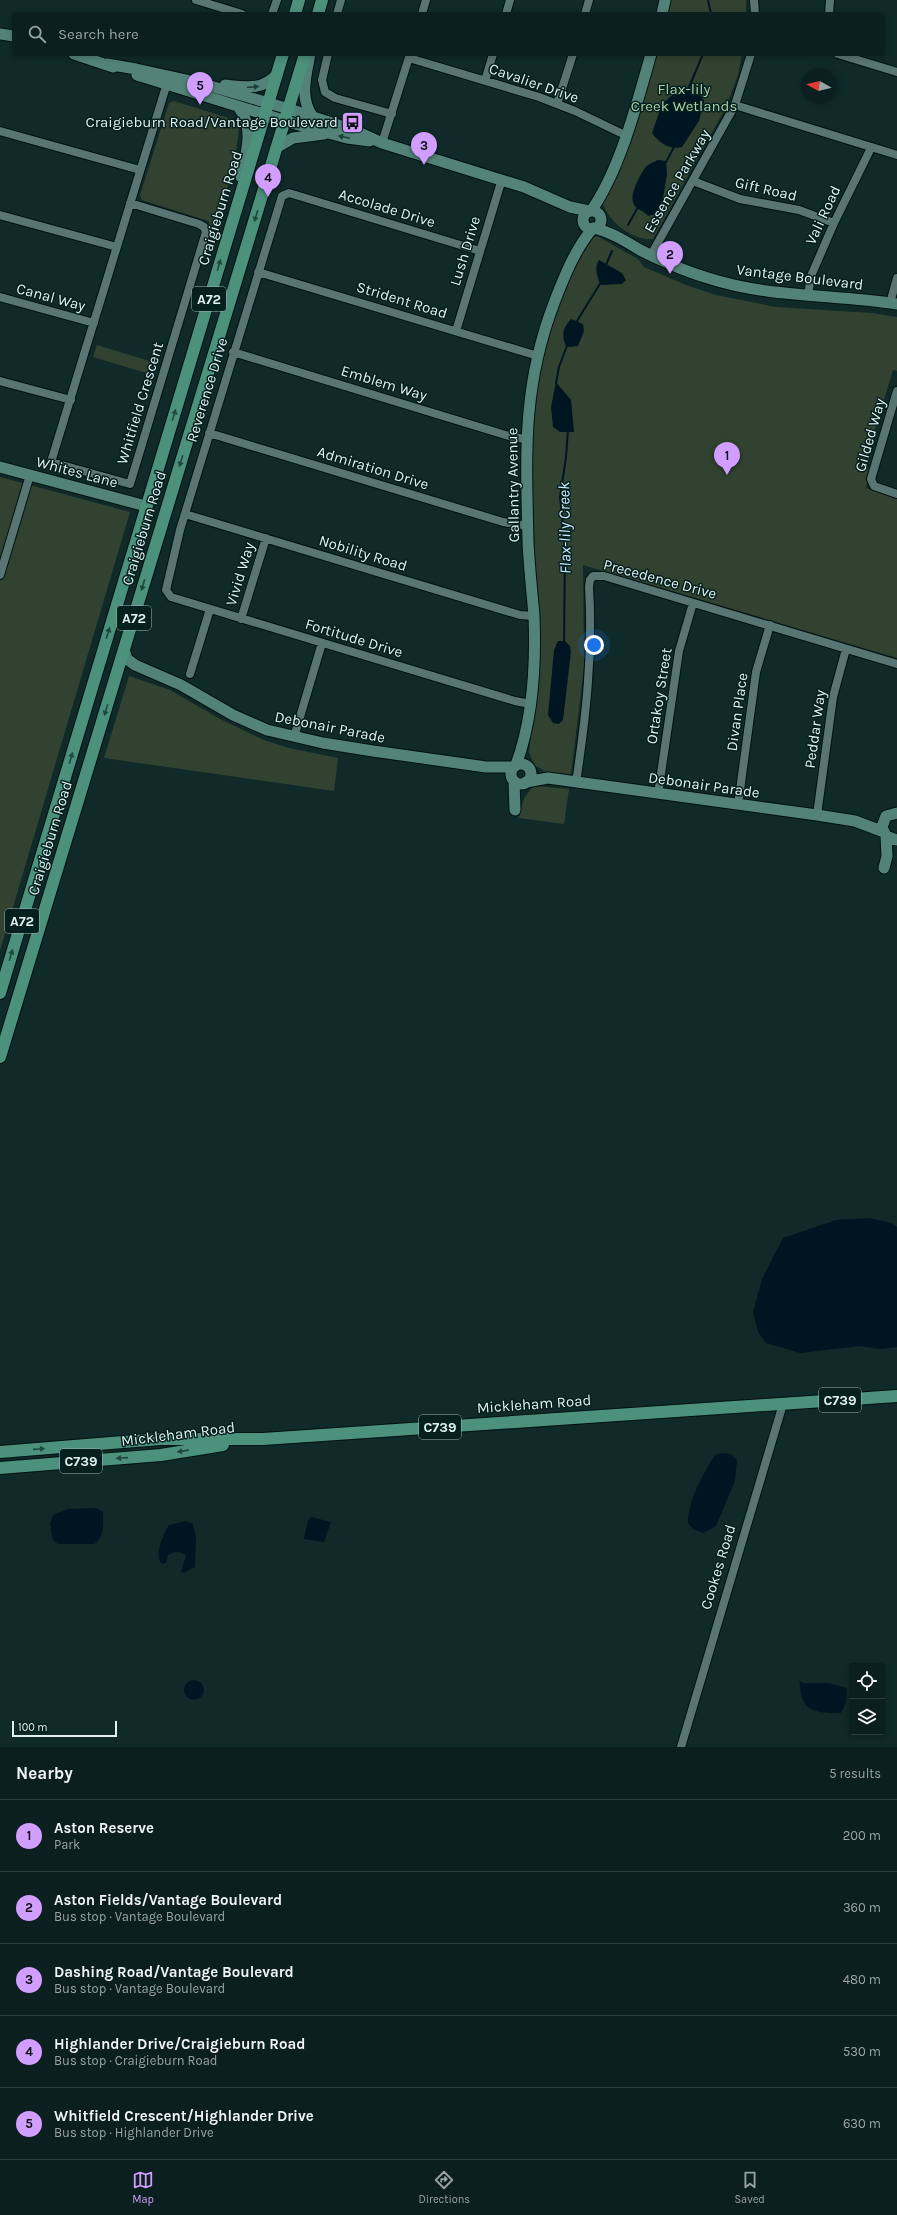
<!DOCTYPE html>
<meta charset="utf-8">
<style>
body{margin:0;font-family:Karla,sans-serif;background:#142827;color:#f1f3f6}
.controls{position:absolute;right:12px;bottom:12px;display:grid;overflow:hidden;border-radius:4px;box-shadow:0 2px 6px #0003}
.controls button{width:36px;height:36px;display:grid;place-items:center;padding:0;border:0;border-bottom:1px solid #2b3e3c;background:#0b201e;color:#f1f3f6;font:20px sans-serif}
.compass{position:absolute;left:801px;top:68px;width:36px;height:36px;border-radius:50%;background:#0b201e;box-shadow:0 2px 6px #0003;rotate:278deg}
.scale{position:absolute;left:12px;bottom:10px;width:105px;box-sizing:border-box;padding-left:4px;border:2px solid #e0f0ee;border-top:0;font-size:11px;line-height:14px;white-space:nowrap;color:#e0f0ee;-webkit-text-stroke:3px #05201f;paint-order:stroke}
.you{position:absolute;left:594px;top:645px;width:14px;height:14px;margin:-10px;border:3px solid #fff;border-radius:50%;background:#1a73e8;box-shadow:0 0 0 6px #1a73e833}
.badge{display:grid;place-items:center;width:26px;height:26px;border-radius:50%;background:#d19dfe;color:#111;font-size:13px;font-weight:700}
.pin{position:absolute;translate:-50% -33px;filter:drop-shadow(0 1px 2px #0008)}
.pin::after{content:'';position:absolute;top:21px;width:14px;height:12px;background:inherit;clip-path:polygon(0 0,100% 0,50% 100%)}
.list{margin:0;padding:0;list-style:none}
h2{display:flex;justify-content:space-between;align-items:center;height:52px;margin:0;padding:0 16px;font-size:17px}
h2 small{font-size:13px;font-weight:400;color:#9aa3a4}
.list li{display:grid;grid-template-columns:26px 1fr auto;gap:12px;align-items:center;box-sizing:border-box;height:72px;padding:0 16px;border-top:1px solid #2b3e3c}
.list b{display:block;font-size:15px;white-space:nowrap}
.list p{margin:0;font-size:13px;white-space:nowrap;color:#9aa3a4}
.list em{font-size:13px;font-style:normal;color:#9aa3a4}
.icon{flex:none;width:22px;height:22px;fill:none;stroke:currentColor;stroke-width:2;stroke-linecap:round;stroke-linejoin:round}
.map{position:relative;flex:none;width:897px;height:1747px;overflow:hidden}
.search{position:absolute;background:#0b201e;box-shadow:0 2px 6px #0003;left:12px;right:12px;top:12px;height:44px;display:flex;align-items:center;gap:10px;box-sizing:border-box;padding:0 14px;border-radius:4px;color:#9aa3a4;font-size:15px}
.sheet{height:412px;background:#0b201e}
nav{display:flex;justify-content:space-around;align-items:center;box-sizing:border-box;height:56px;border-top:1px solid #2b3e3c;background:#0b201e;font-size:11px;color:#9aa3a4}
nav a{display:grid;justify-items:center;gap:2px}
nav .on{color:#d19dfe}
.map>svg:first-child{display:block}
.green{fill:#314330}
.water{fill:#001522}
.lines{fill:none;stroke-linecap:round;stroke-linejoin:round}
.stream{stroke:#001522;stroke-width:2}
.street-casing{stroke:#001211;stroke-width:10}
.secondary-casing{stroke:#001211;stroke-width:13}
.primary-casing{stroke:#001211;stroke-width:14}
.street{stroke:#597573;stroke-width:8}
.secondary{stroke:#538378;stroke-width:11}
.primary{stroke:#4c917c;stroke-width:12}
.oneway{fill:#1c3e3a}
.oneway2{fill:#1e4840}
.labels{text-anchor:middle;stroke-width:3;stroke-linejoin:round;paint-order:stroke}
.shield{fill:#05201f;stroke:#9eb2b0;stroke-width:1}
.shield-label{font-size:14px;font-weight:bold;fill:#e0f0ee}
.street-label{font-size:15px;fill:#e0f0ee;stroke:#05201f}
.park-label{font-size:15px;fill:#aad1a7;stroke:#05201f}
.poi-label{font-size:15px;fill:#e0f0ee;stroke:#05201f;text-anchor:end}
.water-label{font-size:16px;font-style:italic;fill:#cbe9fe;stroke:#05201f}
</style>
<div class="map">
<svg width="897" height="1747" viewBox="0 0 897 1747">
<rect width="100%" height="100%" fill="#0f2a28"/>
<!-- green -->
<path class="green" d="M670,0h76v14h-79z
M655,54h87l-4,21 -12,32 -73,132c-20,2 -44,-17 -50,-35l18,-47z
M174,101l58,18 7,5c-1,33 -13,65 -20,97l-8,5 -3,-5 -66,-21 -2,-5 29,-92z
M597,236l41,23 6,8 42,18 30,10 60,12 96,6 25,4v54l-4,-1 -29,96 5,2 -3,20 31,9v161l-314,-93 1,103 -13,106 -23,-1 -14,-8 -5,-13 8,-64 -1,-103 -5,-140 2,-33 9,-53 13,-51 35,-69z
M97,345l59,18 -3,12 -60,-18z
M0,477l130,35 -130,439z
M129,676l41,14 52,30 42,20 25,8 49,10 -4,33 -230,-33z
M535,786l34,3 -5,35 -45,-6c2,-12 5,-25 16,-32z"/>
<!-- water -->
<path class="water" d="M687,90l12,3 5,8 -5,20 -17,26c-13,3 -23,-4 -30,-14 9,-23 8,-37 35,-43z
M658,160l8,1 1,13 -4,24 -7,16 -8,2c-4,-6 -13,-6 -15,-14 -3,-9 7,-27 12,-34 3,-4 9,-6 13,-8z
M599,260l23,13 4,7 -4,4 -21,1c-4,-8 -7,-17 -2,-25z
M571,319l12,5 1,7 -6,15 -8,1 -4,-1c-5,-11 -3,-18 5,-27z
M556,382l15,18 3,32h-14l-7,-5 -2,-20z
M558,641h7l5,5 1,5 -8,69 -4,4 -6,-1 -5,-8 6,-65z
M869,1218l22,5 6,4v120l-17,2 -21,-3 -59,7 -34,-10 -8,-11 -5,-20 9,-33 21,-41 53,-18z
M722,1453l9,1 6,6 -2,21 -19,45 -13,7 -10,-4 -5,-6c0,-23 15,-49 27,-68z
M96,1508l7,4c0,11 2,25 -9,32h-36l-5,-4 -3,-16 3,-9 15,-6z
M311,1517l20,5 -7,20 -20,-3 4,-18z
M186,1521l6,2 4,14 -1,30 -11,6 -3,-1 5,-16c-6,-6 -11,-4 -18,-1l-2,8 -4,1c-9,-8 2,-31 7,-39z
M184 1690a10 10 0 1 1 20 0a10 10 0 1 1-20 0Z
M799,1681l4,2h26l18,5 -1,15 -5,10c-13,0 -32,1 -38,-13 -3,-6 -2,-13 -4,-19z"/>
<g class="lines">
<!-- stream -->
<path class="stream" d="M708,0l3,14
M687,92l16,-38
M666,162l8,-15
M628,225l10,-18
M606,265l6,-14
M577,321l24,-39
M556,383l3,-16 9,-24
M564,643l1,-95 -5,-51 6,-40 2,-27"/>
<defs>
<path id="street" d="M196,0l46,14
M754,0l1,14
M272,14l5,-14
M337,14l4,-14
M422,14l4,-14
M506,14l4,-14
M585,14l4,-14
M829,14l1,-14
M328,54l-6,26 3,12 10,6 57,16
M838,54l59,18
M409,58l130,39 36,14 50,24
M485,81l8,-27
M557,104l16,-50
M735,105l162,50
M0,131l140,39
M382,143l28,-89
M693,181l47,18 59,11 35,13
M130,203l69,21 5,3 2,5 -76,252 -79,-22 117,-382
M0,215l117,32
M480,251l-191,-58 -7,3 -102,334 -14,60 5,7 344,104 15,3
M651,255l84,-150 16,-51
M258,272l280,84
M808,296l3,-20 23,-53 37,-75
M0,297l94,26
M890,303l7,-25
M456,331l46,-152
M233,352l279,85 14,2
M0,381l71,19
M897,391l-26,88 3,7 23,8
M209,433l294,89 25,4
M185,514l335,101 14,1
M0,575l30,-100
M241,619l25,-81
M190,674l20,-65
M294,737l28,-94
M576,783c10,-67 17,-129 13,-196l1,-7 3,-4h11l293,88
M658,794l21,-143 14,-48
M738,805l18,-133 14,-47
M817,815l16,-118 13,-48
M681,1747l102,-343"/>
<path id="secondary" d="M662,14l3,-14
M0,34l14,2
M74,54l39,13
M310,54c-4,22 -11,44 3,63
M107,64l29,5 64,14 89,26 67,22 26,12 142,44 46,20 19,4
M137,75l162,50 48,13 23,3
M225,85c20,2 38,6 52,-11
M239,108c16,21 7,45 2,69
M276,148l17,-10 31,-4
M591,211c29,-41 46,-108 60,-157
M583 220a9 9 0 1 1 18 0a9 9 0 1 1-18 0Z
M594,228c17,4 31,13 46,22 22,11 44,21 68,28 61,20 126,16 189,26
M0,467l146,39
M124,649l3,10 8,6 46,20 52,30 34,15 56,13 50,8 113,16h28
M511 774a10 10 0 1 1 20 0a10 10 0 1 1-20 0Z
M516,765c17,-46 20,-100 18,-149 -2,-25 -5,-50 -6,-75 -2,-87 -6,-154 26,-238 10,-26 21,-54 39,-75
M514,781l1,29
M526,782l22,-4 269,37 38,6 29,11
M897,813l-11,3 -4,11 4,9 11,4
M884,868l3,-12 -1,-20"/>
<path id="primary" d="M295,14l4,-14
M318,14l4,-14
M0,993l283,-939
M0,1057l305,-1003
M0,1452l160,-13h103l634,-43
M0,1468l161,-13 62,-10"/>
</defs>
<!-- street casing -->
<use href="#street" class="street-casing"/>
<!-- secondary casing -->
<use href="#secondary" class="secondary-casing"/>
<!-- primary casing -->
<use href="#primary" class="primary-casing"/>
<!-- street -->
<use href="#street" class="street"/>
<!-- secondary -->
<use href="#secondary" class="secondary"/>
<!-- primary -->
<use href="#primary" class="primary"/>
</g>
<!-- one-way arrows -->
<defs><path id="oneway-solid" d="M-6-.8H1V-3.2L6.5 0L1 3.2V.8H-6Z"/></defs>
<g class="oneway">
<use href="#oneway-solid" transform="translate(253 87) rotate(-5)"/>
<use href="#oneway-solid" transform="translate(344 137) rotate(-168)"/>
</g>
<g class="oneway2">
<use href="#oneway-solid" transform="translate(256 216) rotate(107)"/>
<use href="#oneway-solid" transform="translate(219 265) rotate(-74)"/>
<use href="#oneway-solid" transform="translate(174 415) rotate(-73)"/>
<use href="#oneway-solid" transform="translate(181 461) rotate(107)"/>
<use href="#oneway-solid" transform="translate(143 585) rotate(107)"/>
<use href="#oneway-solid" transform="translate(108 633) rotate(-73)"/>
<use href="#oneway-solid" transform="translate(106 710) rotate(107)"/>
<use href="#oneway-solid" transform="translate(71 758) rotate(-73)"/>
<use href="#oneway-solid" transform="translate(11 955) rotate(-73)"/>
<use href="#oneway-solid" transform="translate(39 1449) rotate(-4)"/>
<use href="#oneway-solid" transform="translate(183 1451) rotate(172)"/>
<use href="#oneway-solid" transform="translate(122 1458) rotate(176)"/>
</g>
<!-- icons -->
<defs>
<symbol id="bus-square" viewBox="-11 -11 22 22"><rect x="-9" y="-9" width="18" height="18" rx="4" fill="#d19dfe" stroke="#05201f"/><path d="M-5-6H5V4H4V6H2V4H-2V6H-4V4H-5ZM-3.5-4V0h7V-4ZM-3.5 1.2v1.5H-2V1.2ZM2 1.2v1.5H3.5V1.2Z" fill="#111"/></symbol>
</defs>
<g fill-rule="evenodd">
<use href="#bus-square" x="340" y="110" width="25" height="25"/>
</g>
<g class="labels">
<!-- shield labels -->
<g class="shield">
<rect x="192" y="287" width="34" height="24" rx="3"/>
<rect x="117" y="606" width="34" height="24" rx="3"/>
<rect x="5" y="909" width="34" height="24" rx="3"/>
<rect x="819" y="1388" width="42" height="24" rx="3"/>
<rect x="419" y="1415" width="42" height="24" rx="3"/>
<rect x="60" y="1449" width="42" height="24" rx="3"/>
</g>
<g class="shield-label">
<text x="209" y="304">A72</text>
<text x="134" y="623">A72</text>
<text x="22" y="926">A72</text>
<text x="840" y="1405">C739</text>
<text x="440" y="1432">C739</text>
<text x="81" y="1466">C739</text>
</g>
<!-- street labels -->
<g class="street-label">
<text transform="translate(534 83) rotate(19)" y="5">Cavalier Drive</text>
<text transform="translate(677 181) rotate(-60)" y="5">Essence Parkway</text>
<text transform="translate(766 189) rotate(13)" y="5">Gift Road</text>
<text transform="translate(220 208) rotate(-73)" y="5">Craigieburn Road</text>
<text transform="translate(387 208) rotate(17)" y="5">Accolade Drive</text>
<text transform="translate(823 215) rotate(-65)" y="5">Vali Road</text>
<text transform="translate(465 251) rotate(-73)" y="5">Lush Drive</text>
<text transform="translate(800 277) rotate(7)" y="5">Vantage Boulevard</text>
<text transform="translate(51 297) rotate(15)" y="5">Canal Way</text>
<text transform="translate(402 300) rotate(17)" y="5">Strident Road</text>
<text transform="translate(384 383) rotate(17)" y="5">Emblem Way</text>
<text transform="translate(207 390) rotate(-73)" y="5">Reverence Drive</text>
<text transform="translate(140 403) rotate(-73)" y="5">Whitfield Crescent</text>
<text transform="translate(870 435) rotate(-74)" y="5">Gilded Way</text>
<text transform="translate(373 468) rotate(17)" y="5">Admiration Drive</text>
<text transform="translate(77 472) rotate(15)" y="5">Whites Lane</text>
<text transform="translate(513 485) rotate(-91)" y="5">Gallantry Avenue</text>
<text transform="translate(144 528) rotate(-73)" y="5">Craigieburn Road</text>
<text transform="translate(363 553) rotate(17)" y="5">Nobility Road</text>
<text transform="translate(240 574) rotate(-73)" y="5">Vivid Way</text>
<text transform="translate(660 579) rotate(15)" y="5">Precedence Drive</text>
<text transform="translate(354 638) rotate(17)" y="5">Fortitude Drive</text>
<text transform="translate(659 696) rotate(-81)" y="5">Ortakoy Street</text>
<text transform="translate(737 712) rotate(-82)" y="5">Divan Place</text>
<text transform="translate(330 727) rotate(11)" y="5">Debonair Parade</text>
<text transform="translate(815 729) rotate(-82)" y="5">Peddar Way</text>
<text transform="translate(704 785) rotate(8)" y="5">Debonair Parade</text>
<text transform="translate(50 838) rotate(-73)" y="5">Craigieburn Road</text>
<text transform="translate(534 1404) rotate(-4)" y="5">Mickleham Road</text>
<text transform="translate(178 1434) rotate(-7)" y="5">Mickleham Road</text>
<text transform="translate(718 1567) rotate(-73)" y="5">Cookes Road</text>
</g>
<!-- park labels -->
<g class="park-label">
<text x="684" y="94">Flax-lily<tspan x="684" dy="17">Creek Wetlands</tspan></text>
</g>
<!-- poi labels -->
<g class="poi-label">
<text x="338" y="127">Craigieburn Road/Vantage Boulevard</text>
</g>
<!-- water labels -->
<g class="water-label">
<text transform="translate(564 528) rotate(-91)" y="6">Flax-lily Creek</text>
</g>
</g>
</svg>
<div class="controls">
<button><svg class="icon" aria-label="locate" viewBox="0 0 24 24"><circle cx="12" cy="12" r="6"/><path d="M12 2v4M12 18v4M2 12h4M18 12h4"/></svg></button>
<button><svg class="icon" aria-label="layers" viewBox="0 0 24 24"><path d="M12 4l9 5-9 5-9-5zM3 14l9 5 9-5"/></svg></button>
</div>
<svg class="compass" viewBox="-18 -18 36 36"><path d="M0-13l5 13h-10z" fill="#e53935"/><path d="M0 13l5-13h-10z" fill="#9aa3a4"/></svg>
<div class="scale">100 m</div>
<div class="you"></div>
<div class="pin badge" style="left:727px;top:475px">1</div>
<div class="pin badge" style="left:670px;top:274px">2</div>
<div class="pin badge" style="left:424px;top:165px">3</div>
<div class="pin badge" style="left:268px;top:197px">4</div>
<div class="pin badge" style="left:200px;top:105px">5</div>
<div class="search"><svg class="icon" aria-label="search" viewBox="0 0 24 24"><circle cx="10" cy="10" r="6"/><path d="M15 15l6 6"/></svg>Search here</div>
</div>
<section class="sheet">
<h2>Nearby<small>5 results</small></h2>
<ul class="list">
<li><span class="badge">1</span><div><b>Aston Reserve</b><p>Park</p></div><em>200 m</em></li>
<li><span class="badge">2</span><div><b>Aston Fields/Vantage Boulevard</b><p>Bus stop · Vantage Boulevard</p></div><em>360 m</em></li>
<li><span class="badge">3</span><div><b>Dashing Road/Vantage Boulevard</b><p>Bus stop · Vantage Boulevard</p></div><em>480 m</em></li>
<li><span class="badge">4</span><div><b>Highlander Drive/Craigieburn Road</b><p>Bus stop · Craigieburn Road</p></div><em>530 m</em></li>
<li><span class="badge">5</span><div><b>Whitfield Crescent/Highlander Drive</b><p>Bus stop · Highlander Drive</p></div><em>630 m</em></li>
</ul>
</section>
<nav>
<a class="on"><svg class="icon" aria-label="map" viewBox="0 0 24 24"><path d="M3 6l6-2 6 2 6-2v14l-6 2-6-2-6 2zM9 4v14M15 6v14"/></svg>Map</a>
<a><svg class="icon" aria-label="directions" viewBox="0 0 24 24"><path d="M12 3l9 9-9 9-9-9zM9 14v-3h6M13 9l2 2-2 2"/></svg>Directions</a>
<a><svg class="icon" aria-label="saved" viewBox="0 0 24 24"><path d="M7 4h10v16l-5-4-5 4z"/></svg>Saved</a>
</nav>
